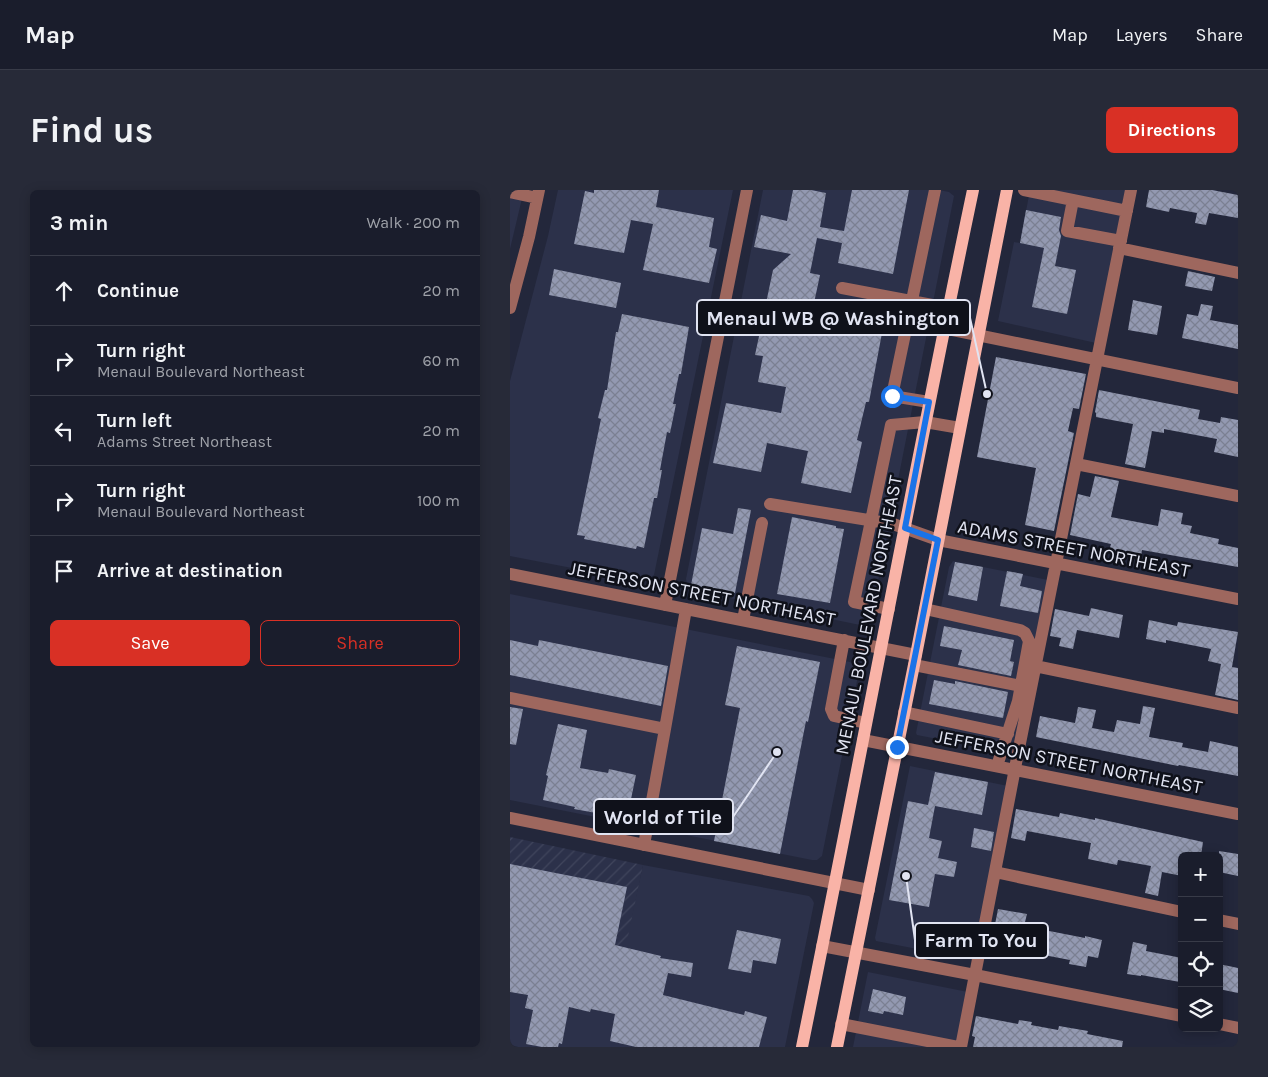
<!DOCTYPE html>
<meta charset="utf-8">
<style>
body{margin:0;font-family:Karla,sans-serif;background:#272a38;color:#f1f3f6}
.controls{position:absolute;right:15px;bottom:15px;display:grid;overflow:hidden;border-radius:8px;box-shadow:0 2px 12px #0003}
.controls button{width:45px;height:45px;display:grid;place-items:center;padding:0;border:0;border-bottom:1px solid #383b48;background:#1a1d2c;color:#f1f3f6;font:25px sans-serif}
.stop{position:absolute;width:15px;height:15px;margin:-11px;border:4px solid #1a73e8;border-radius:50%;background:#fff}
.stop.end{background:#1a73e8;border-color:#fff;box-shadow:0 1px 5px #0008}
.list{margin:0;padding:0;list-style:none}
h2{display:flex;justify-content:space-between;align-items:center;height:65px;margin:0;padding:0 20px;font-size:21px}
h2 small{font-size:16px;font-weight:400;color:#9fa2a9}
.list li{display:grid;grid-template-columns:32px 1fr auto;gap:15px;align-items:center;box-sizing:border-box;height:70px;padding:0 20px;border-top:1px solid #383b48}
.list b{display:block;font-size:19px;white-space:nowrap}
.list p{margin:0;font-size:16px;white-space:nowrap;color:#9fa2a9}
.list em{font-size:16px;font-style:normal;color:#9fa2a9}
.actions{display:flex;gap:10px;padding:15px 20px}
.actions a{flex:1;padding:11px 0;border:1px solid #d93025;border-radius:8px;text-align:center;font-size:18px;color:#d93025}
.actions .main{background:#d93025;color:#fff}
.icon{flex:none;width:28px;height:28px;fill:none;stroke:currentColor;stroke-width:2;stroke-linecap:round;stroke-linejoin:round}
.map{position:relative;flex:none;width:728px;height:857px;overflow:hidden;border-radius:8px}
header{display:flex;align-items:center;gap:30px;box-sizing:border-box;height:70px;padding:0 25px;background:#1a1d2c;border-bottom:1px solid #383b48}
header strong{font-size:24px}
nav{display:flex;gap:28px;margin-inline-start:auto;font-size:18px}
.intro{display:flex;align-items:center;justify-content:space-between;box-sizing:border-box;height:120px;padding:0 30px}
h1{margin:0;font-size:35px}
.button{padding:12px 22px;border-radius:8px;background:#d93025;color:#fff;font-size:18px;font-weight:700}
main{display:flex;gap:30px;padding:0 30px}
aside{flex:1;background:#1a1d2c;border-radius:8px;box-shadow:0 2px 12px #0003}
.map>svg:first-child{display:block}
.built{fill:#2c314a}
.industrial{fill:url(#industrial-furrows)}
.building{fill:url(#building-cross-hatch)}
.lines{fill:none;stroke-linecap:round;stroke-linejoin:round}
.minor{stroke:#9e675e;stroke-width:12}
.major{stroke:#f9b3a7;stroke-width:12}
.route{stroke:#1a73e8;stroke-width:6}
.labels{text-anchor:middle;stroke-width:5;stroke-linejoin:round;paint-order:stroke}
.street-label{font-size:19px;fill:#e1e4f2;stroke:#0f111a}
.leader{fill:none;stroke:#e1e4f2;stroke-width:2}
.callout-dot{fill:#e1e4f2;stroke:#0f111a;stroke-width:2}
.callout{fill:#0f111a;stroke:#e1e4f2;stroke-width:2}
.callout-label{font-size:20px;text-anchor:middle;font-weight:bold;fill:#e1e4f2}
</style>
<header>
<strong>Map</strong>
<nav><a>Map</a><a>Layers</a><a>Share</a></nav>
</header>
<div class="intro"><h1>Find us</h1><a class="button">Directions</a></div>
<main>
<aside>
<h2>3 min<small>Walk · 200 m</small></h2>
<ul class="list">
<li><svg class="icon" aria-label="ahead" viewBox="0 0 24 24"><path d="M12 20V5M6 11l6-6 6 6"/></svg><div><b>Continue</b></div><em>20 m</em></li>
<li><svg class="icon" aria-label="right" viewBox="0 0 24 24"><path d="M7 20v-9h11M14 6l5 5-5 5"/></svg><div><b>Turn right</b><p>Menaul Boulevard Northeast</p></div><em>60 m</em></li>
<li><svg class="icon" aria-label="left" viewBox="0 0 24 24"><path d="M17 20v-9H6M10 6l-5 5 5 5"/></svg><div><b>Turn left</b><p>Adams Street Northeast</p></div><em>20 m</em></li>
<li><svg class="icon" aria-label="right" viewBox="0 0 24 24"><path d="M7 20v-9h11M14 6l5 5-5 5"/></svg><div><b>Turn right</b><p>Menaul Boulevard Northeast</p></div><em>100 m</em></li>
<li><svg class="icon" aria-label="arrive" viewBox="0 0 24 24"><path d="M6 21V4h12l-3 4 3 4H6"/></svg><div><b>Arrive at destination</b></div></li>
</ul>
<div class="actions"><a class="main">Save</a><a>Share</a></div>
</aside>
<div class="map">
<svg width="728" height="857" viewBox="0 0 728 857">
<defs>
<pattern id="industrial-furrows" width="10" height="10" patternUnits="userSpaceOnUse" patternTransform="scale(1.25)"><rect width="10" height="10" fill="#2c314a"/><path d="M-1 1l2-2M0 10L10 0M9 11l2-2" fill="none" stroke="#40455c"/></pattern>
<pattern id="building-cross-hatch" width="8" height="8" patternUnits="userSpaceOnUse" patternTransform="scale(1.25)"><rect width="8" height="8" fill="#9399b1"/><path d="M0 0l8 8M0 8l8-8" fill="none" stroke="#7b8092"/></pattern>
</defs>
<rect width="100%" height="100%" fill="#23273b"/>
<!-- built -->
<path class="built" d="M0,0h14l-14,59z
M48,0h175l-79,385 -10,7 -134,-26v-175l38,-145z
M253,0h176l10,2 5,4 -83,421 -5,6 -6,2 -169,-35 -4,-6 -1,-5z
M520,0h98l-32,153 -98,-22 16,-79 6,1z
M443,371l95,19 -34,174 -97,-19 -1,-2 33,-166z
M0,404l340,68 7,4 2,5 -37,185 -5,4h-5l-302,-60z
M400,576l98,20 -34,174 -98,-19 -1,-3z
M133,675l166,31 3,3 2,4 -29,144h-267l-8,-2v-102l111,22z
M358,782l100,20 -12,55h-103z"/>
<!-- industrial -->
<path class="industrial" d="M0,647l133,28 -21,100 -112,-22z"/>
<!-- building -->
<path class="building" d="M84,0h65l-3,17 58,11 -5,29 8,2 -8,34 -66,-13 10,-46 -22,-4 -7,33 -50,-9 11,-53 9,2z
M283,0h18l15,3 -6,34 24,4 8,-41h57l-16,84 -55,-11 4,-20 -25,-5 -7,35 10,2 -6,28 71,14 -16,85h-3l-9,38 5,2 -11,51 -50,-10 7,-32 -41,-8 -6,29 -48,-9 13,-60 55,10 5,-26 -28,-5 5,-26 -8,-1 18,-85 18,-16 -37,-7 7,-32 26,6z
M639,0h63l26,5v23l-29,-5 -3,12 -11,-2 2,-10 -27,-5 -1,4 -23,-5z
M516,20l35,7 -2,13 2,6 -6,30 21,4 -9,44 -35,-7 12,-59 -24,-5z
M44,79l67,14 -5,25 -67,-13z
M678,81l27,6 -3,14 -27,-5z
M623,110l29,6 -5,29 -29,-5z
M691,114l12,2 -3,14 28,5v24l-56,-11 5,-24 11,2z
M112,124l67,13 -8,47h-2l-6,30h3l-6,29 -3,-1 -7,38h2l-5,28h-3l-10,50 -7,-2 -1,3 -52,-10 1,-3 -8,-1 24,-116 -3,-1 7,-28h2l9,-58h2z
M486,167l90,17 -7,35 -6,-1 -5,23 6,2 -20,98 -29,-6 11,-57 -59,-11z
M589,200l101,20 -2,9 22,4 1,-6 17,3v37l-24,-5 3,-13 -53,-10v4l-12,-2 -7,37 -20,-4 8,-40 -37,-7v-4l-1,-1z
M585,286l24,5 -8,36 47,9 3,-17 22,4 -2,11 11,2 -2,7 29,6 -1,5 20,4v19l-96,-17 -1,8 -32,-7 2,-7 -41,-9 8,-41 12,3z
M228,318l13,2 -16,83 -44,-8 11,-57 31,6z
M282,327l44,9v2l8,1 -14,74 -53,-9z
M445,372l28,5 -6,34 -29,-6z
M497,381l16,3 -3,12 22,5 -4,22 -38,-7z
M581,418l32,7 -4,23 -42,-8 -4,19 -14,-3 2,-8 -11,-2 5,-27 34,7z
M639,430l28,6 1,-4 60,10 -6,35 6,1v32l-23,-5 6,-31 -13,-3 3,-12 -45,-9v3l-20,-4z
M434,436l70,14 -4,21 4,1 -3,14 -53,-11 4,-15 -22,-4z
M0,450l28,6 1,-6 129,26 -7,40 -151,-31z
M227,456l83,16 -12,60 -2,-1 -26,133 -66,-13 26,-133 -15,-3z
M424,490l21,4v-3l53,11 -5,26 -74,-14z
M633,516l12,2 -6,29 34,6 -1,4 26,5 2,-11 28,6v29l-59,-11 -1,1 -142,-29 4,-21 35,7 3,-16 18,3 -4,18 22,4 3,-12 23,4z
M0,517l13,2 -7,36 -6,-1z
M48,534l29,6 -7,38 28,5 1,-4 27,6 -6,29 13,2 -3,15 -66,-12 1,-2 -32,-7 5,-24 -2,-1z
M425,582l53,10 -6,33 -47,-9 -6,32 13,3 -4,17 19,4 -3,15 -19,-3 -6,33 -40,-7 19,-99 20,4z
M506,619l43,8 1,-4 35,7v-2l108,24 -2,14h-19v20l-20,-4 -4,24 -13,-3 6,-27 -33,-6 -1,5 -29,-6 3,-16 -64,-12 -2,10 -14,-3z
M464,638l20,4 -3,19 -20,-4z
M709,661l19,3v22l-19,-4z
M0,674l117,23 -12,58 46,11 -1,2 33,5 -2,14 -23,-4 -5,22 81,20 1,-4 22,6 -8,30h-123l-26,-6 5,-27 -24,-5 -1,3 -21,-5 -7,37 -3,-1 -1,4h-16l-16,-3 7,-34 -8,-2 3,-13 -18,-3z
M488,719l29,5 -3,12 61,12v-2l17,4 -4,18 -10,-2 -2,11 -17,-3 1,-4 -79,-15z
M227,740l44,9 -5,25 -23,-4 -2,13 -23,-4z
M623,752l14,3 -1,6 36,7 -2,24 -39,-7v1l-14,-2z
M709,774l19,4v25l-19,-4z
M363,799l33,8 -3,18 -19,-4 -1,3 -15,-3z
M466,826l42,8 1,-4 13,2 -1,3 27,5 1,-4 29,5 -1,3 36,7 -1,6h-149l2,-10 -3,-1z"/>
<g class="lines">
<!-- minor -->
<path class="minor" d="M514,0l103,21
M0,2l27,6
M563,10l-6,31 54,10
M609,58l119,25
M332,98l106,20
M0,118l19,-71 10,-47
M433,138l295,60
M419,212l-37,-6 43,-206
M566,274l162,32
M260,314l123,20 45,16 300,59
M0,384l406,81
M155,415l82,-415
M379,419l-35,-7 37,-177 34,-3 35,6
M415,419l95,21 5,3 4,8 -11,60 -21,65
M233,430l19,-97
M334,450l-13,69 3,7 32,7
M404,475l107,21
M525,476l203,42
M0,508l155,31 -21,116
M394,522l104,22
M155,539l21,-120
M353,550l375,74
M0,628l359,72
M485,682l187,40
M709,730l19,4
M312,756l153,29 207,41
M331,834l117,23
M709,834l19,4
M451,857l56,-289 114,-568"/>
<!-- major -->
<path class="major" d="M292,857c58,-285 111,-572 171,-857
M327,857l79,-392 91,-465"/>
</g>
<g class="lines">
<!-- route -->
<path class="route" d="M382,206l37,6 -24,126 33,12 -41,207"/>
</g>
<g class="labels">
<!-- street labels -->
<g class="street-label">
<text transform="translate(564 358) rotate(11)" y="7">ADAMS STREET NORTHEAST</text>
<text transform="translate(192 403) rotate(11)" y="7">JEFFERSON STREET NORTHEAST</text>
<text transform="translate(358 425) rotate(-79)" y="7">MENAUL BOULEVARD NORTHEAST</text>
<text transform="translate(559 571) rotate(11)" y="7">JEFFERSON STREET NORTHEAST</text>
</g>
</g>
<!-- callouts -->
<path class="leader" d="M477 204L460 128M267 562L223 627M396 686L405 750"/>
<g class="callout-dot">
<circle cx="477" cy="204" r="5"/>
<circle cx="267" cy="562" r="5"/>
<circle cx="396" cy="686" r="5"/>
</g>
<g class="callout">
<rect x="187" y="110" width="273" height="35" rx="5"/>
<rect x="84" y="609" width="139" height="35" rx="5"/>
<rect x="405" y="733" width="133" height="35" rx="5"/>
</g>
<g class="callout-label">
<text x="323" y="135">Menaul WB @ Washington</text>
<text x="153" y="634">World of Tile</text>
<text x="471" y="757">Farm To You</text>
</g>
</svg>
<div class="controls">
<button>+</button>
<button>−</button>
<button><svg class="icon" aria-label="locate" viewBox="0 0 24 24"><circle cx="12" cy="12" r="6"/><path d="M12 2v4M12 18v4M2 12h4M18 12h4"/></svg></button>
<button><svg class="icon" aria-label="layers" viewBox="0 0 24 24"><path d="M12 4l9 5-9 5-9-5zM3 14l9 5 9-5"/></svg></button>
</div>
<div class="stop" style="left:382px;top:206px"></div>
<div class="stop end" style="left:387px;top:557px"></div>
</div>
</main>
